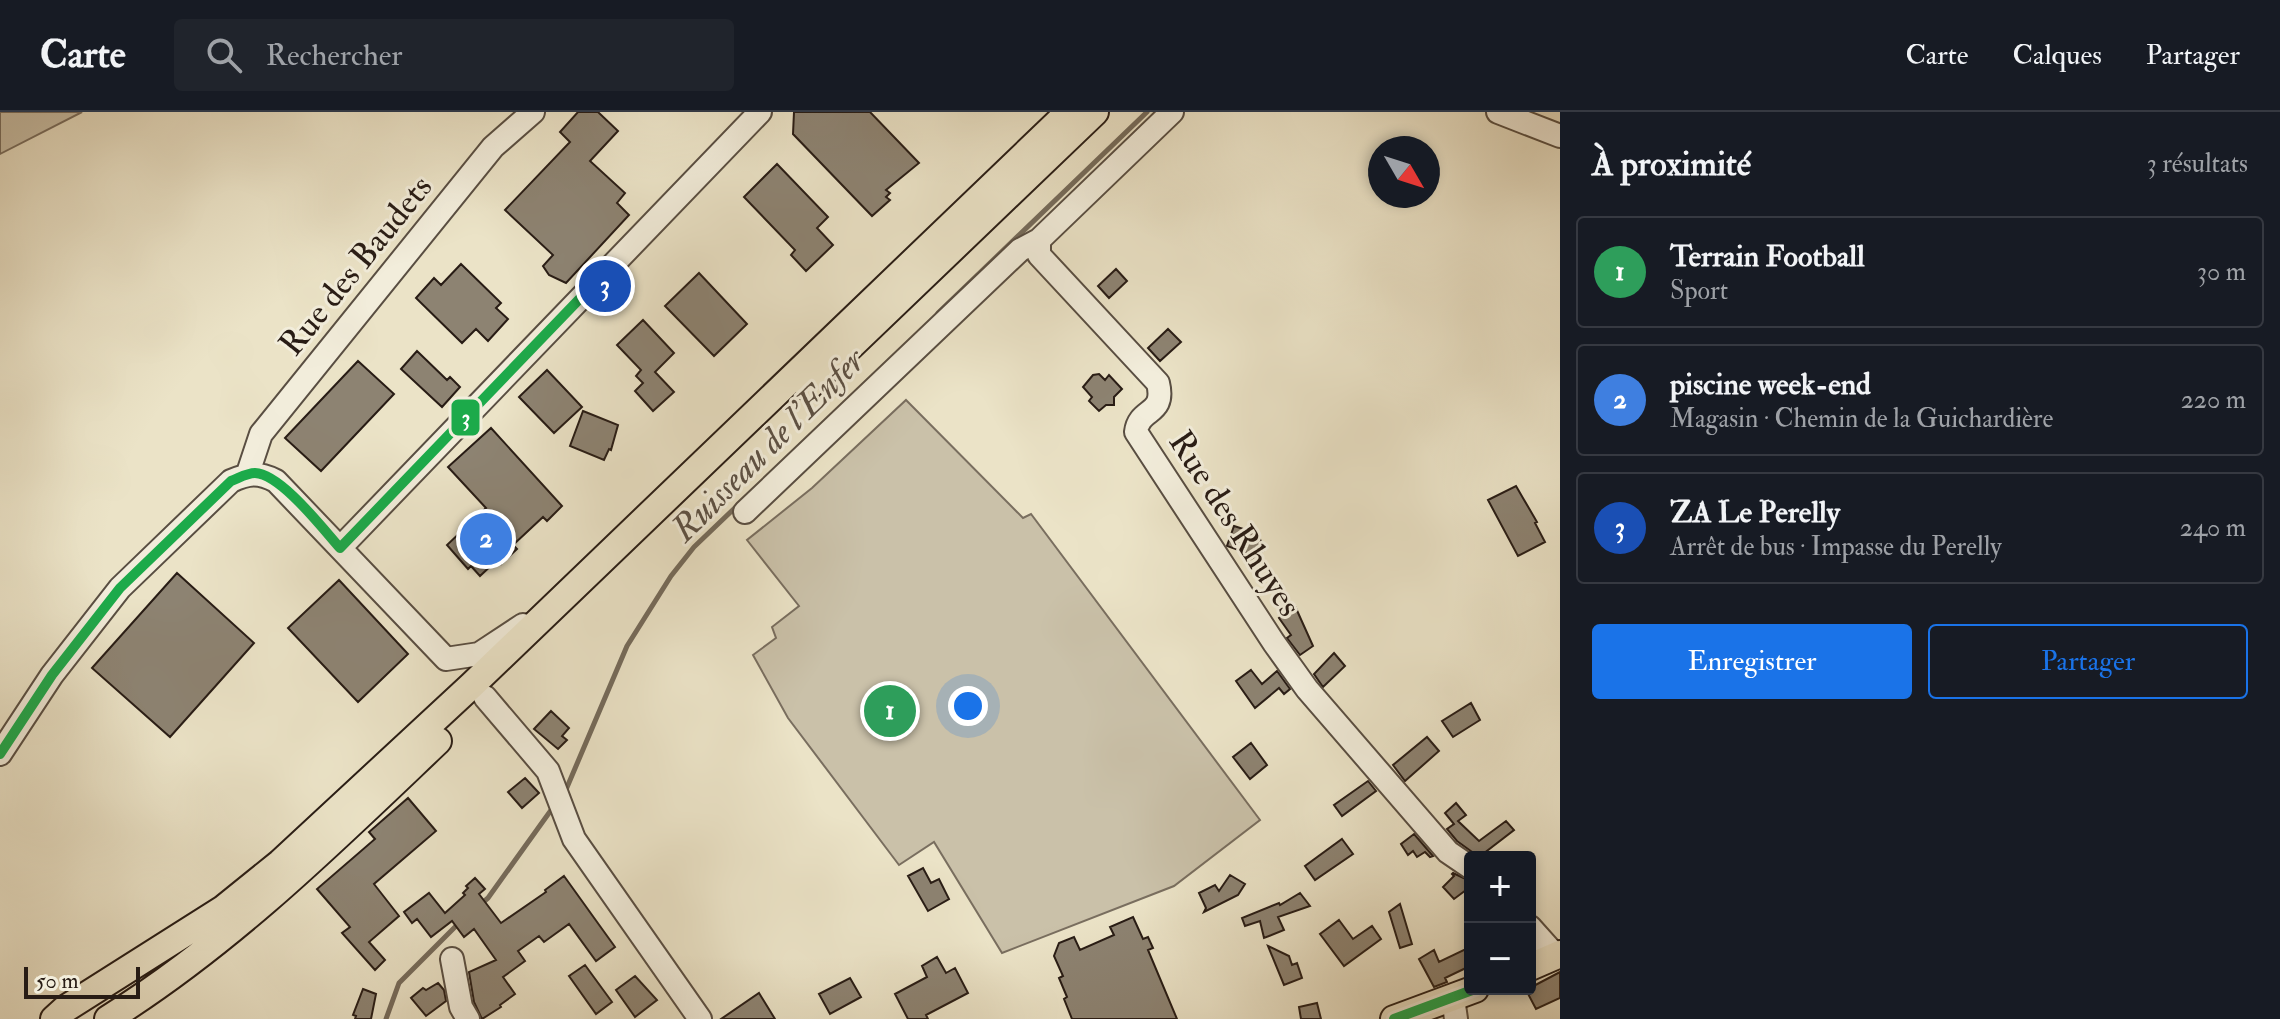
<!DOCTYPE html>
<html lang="fr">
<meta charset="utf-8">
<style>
body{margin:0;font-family:"IM FELL Double Pica",serif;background:#20242c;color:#f1f3f6}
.controls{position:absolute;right:24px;bottom:24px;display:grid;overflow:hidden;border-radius:8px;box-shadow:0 4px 12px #0003}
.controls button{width:72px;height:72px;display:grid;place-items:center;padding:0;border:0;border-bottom:2px solid #363941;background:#171b24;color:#f1f3f6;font:40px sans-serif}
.compass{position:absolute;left:1368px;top:24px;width:72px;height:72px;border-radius:50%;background:#171b24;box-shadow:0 4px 12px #0003;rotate:129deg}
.scale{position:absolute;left:24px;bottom:20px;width:116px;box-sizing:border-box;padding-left:8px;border:4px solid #281c15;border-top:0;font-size:22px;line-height:28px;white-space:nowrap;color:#281c15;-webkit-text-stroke:6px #f2eddb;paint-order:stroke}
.you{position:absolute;left:968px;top:594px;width:28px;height:28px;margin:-20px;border:6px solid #fff;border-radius:50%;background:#1a73e8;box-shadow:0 0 0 12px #1a73e833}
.badge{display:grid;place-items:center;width:52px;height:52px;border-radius:50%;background:#1a73e8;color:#fff;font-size:26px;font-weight:700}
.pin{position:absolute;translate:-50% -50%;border:4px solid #fff;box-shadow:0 2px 8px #0006}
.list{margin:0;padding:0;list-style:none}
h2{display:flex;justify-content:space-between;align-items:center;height:104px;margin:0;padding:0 32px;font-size:34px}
h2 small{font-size:26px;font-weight:400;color:#9ea1a6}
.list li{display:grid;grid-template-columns:52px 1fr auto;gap:24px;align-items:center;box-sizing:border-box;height:112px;margin:0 16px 16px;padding:0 16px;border:2px solid #363941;border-radius:8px}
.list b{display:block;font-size:30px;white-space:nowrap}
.list p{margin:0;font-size:26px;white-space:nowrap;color:#9ea1a6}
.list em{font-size:26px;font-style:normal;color:#9ea1a6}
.actions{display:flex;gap:16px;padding:24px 32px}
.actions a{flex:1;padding:18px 0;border:2px solid #1a73e8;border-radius:8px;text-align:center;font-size:28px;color:#1a73e8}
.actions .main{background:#1a73e8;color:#fff}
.icon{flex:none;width:44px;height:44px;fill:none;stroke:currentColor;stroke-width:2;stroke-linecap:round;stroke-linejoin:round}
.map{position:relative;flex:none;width:1560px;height:907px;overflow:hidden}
header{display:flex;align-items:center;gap:48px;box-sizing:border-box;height:112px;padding:0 40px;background:#171b24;border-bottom:2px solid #363941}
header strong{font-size:38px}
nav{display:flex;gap:44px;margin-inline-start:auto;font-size:28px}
.search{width:560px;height:72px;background:#20242c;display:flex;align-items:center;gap:20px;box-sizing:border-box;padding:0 28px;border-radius:8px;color:#9ea1a6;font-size:30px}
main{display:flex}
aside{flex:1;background:#171b24}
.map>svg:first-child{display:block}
.green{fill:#cac1a9;stroke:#796e5f;stroke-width:2}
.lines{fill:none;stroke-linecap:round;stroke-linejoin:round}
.stream{stroke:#756b5b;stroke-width:5}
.building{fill:#8d8372;stroke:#281c15;stroke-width:2}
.minor-casing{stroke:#594e42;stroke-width:26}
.major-casing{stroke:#281c15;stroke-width:30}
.minor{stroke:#f2eddb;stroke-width:22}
.major{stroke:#ebe3c7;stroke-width:26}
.bus-1-casing{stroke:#f2eddb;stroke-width:16}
.bus-1{stroke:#1caa4a;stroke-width:10}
.labels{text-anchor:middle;stroke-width:6;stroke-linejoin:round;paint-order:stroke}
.street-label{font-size:34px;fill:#281c15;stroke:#f2eddb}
.water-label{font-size:36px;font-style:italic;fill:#5c5044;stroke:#f2eddb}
.line-badge{stroke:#f2eddb;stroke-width:3}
.badge-label{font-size:22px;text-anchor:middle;font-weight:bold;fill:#fff}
</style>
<header>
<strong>Carte</strong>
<div class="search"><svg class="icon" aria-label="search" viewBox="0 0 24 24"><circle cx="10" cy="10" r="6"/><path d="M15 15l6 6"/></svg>Rechercher</div>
<nav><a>Carte</a><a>Calques</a><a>Partager</a></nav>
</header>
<main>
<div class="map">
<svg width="1560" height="907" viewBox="0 0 1560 907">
<rect width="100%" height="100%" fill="#ebe3c7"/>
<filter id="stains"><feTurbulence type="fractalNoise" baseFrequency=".0025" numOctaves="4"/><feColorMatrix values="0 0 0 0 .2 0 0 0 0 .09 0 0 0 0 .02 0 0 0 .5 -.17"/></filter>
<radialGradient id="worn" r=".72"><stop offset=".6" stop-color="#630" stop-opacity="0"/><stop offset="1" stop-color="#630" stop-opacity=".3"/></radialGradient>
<!-- green -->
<path class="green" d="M0,0h82l-82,42z
M906,288l117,118 8,-4 229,306 -86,66 -172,67 -68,-111 -35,23 -111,-147 -35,-63 23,-17 -4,-11 27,-21 -52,-66 65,-52z"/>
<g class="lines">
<!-- stream -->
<path class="stream" d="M938,201l209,-201
M565,680l62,-146 44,-70 23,-29 46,-44
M481,792l7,-6 66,-92
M386,907l13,-36 60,-60"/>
</g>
<!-- building -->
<path class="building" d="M578,0h20l20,19 -28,30 35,32 -8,10 12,12 -63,68 -17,-8 -6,-9 10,-11 -48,-45 65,-68 -10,-10z
M794,0h76l49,51 -33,27 4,3 -4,4 4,3 -18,16 -79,-82z
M777,52l51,53 -11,11 16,17 -27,26 -15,-16 4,-5 -51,-53z
M461,152l40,39 -5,5 12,11 -20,22 -12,-12 -14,14 -46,-45 18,-20 7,7z
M1116,157l11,12 -18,17 -11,-12z
M699,161l48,51 -33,32 -49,-50z
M643,208l31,33 -19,19 19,20 -21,19 -18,-20 8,-8 -7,-7 5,-6 -24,-25z
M1168,217l13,13 -21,19 -12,-13z
M417,239l30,29 3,-3 10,10 -18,20 -41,-38z
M358,249l36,33 -73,77 -36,-33z
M547,258l35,37 -28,26 -35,-36z
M1099,262l6,6 4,-5 13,14 -8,8v8h-8l-7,6 -10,-10 3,-4 -9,-10 10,-12z
M583,299l35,14 -7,25 -2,-1 -5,11 -34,-14z
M491,316l71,78 -15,15 -4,-4 -30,28 4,4 -16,15 -4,-4 -17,16 -9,-10 -3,3 -21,-24 39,-37 -38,-41z
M1516,374l21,36 -2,1 10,19 -27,14 -30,-56z
M1234,414l22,7 10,16 -15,10 -4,-6 -20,-7z
M177,461l77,70 -84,94 -78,-69z
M339,468l69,74 -50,48 -70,-74z
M1295,494l18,40 -13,9 -13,-17 4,-3 -12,-17z
M1334,541l11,13 -22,21 -9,-13z
M1251,558l11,14 15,-13 13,18 -6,5 -5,-6 -24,20 -19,-27z
M1471,591l9,17 -27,17 -11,-16z
M551,599l18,17 -7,8 5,4 -9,9 -24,-20z
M1427,625l12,14 -34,30 -12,-16z
M1251,631l16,22 -17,14 -17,-22z
M525,666l14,15 -17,15 -14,-16z
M1368,669l8,10 -34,25 -8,-11z
M408,686l28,33 -62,53 25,32 -30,26 16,18 -10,10 -33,-37 8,-6 -33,-38 58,-50 -6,-7z
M1456,691l10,12 -8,6 21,20 27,-20 8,9 -35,27 -22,-16 -10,-12 7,-5 -9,-11z
M1414,722l19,22 -3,1 -5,-5 -8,5 -4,-6 -5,4 -7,-11z
M1342,727l11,15 -38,26 -10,-14z
M923,756l8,15 8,-4 10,20 -21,12 -20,-35z
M1453,761l17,8v6l-16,12 -11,-12 11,-11 -2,-2z
M1230,763l15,9 -7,11 -34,17 2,-4 -7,-15 16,-8 4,6z
M564,764l51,71 -19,14 -27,-37 -25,18 -5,-6 -21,15 7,10 -22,16 12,17 -15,11 1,2 -19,12 -8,-17 -5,-30 27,-12 -22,-31 -10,8 -12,-16 -21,16 -14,-18 -5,4 -8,-11 25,-19 16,20 20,-18 -2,-2 5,-5 -2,-2 9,-8 10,11 -6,5 22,29 45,-31 -1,-2z
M1300,781l10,13 -32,11 6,13 -20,8 -4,-17 -15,5 -3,-8 37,-15 1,2z
M1400,792l12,40 -12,4 -11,-36z
M1133,805l10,22 5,-2 5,11 -5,2 29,69h-105l-8,-20 3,-2 -8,-19 4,-2 -9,-20 5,-13 15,-6 6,13 34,-15 -4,-8z
M1339,808l14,19 19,-13 9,13 -37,27 -24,-32z
M1268,834l21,10 3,9 5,-2 5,15 -18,7z
M1470,835v19l-25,12 2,4 -13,5 -15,-28 15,-9 5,12z
M937,845l9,16 9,-5 13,25 -42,22 2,4h-20l-13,-25 32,-17 -5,-11z
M585,853l27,37 -16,12 -27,-38z
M1560,860v26l-24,11 -10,-19z
M635,864l22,24 -22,17 -19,-27z
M850,866l11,19 -31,17 -11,-20z
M438,871l6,7 2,11 -20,15 -15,-18 12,-10 3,2z
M363,877l13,5 -5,25h-16l1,-3 -3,-1z
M759,881l16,26h-54z
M1317,891l4,16h-20l-2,-12z"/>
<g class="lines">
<defs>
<path id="minor" d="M1172,0l-133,128v15l119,128c8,33 -19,24 -22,49l138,211 33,46 141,163 22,15
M1498,0l62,24
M248,361l13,-39 232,-287 40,-35
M745,400l275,-262 19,-10
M340,436l420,-436
M485,585l63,74 26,68 126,180
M0,642l52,-79 68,-87 111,-107c18,-8 27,-9 45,0l170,178 33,-5 44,-29
M1530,815l26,29
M452,847l9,48 7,12
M1453,886l3,21"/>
<path id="major" d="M808,275l287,-275
M1530,855l30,-13
M54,907l11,-10 158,-100 57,-46 192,-178 597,-573
M108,907c123,-77 226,-179 330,-278
M1394,907l81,-30"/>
</defs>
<!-- minor casing -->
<use href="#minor" class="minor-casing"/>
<!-- major casing -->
<use href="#major" class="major-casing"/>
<!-- minor -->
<use href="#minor" class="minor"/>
<!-- major -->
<use href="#major" class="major"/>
<defs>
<path id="bus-1" d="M340,436l251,-261
M0,642l52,-79 68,-87 111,-107c8,-3 16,-8 24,-8 26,1 68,56 85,75
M1394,907l81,-30"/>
</defs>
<!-- bus-1 casing -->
<use href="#bus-1" class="bus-1-casing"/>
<!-- bus-1 -->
<use href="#bus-1" class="bus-1"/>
</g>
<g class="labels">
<!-- street labels -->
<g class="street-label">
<text transform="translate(355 153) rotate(-51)" y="12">Rue des Baudets</text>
<text transform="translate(1236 411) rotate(57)" y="12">Rue des Rhuyes</text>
</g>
<!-- water labels -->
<g class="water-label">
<text transform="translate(767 332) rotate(-45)" y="13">Ruisseau de l'Enfer</text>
</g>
</g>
<rect class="line-badge" x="450" y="286" width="31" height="39" rx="8" fill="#1caa4a"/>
<g class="badge-label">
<text x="466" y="313">3</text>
</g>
<rect width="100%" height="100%" filter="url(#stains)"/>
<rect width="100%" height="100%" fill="url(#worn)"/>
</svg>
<div class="controls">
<button>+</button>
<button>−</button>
</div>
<svg class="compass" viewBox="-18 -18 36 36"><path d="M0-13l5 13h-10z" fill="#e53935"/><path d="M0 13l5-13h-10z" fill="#9ea1a6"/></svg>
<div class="scale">50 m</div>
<div class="you"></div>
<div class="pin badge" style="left:890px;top:599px;background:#2e9e5b">1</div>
<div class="pin badge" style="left:486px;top:427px;background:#3f7fe0">2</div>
<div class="pin badge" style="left:605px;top:174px;background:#1a4fb4">3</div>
</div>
<aside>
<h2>À proximité<small>3 résultats</small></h2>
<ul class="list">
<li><span class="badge" style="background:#2e9e5b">1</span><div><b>Terrain Football</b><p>Sport</p></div><em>30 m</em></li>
<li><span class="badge" style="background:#3f7fe0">2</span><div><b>piscine week-end</b><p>Magasin · Chemin de la Guichardière</p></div><em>220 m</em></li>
<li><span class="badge" style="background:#1a4fb4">3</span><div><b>ZA Le Perelly</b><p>Arrêt de bus · Impasse du Perelly</p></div><em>240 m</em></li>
</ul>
<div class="actions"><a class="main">Enregistrer</a><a>Partager</a></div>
</aside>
</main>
